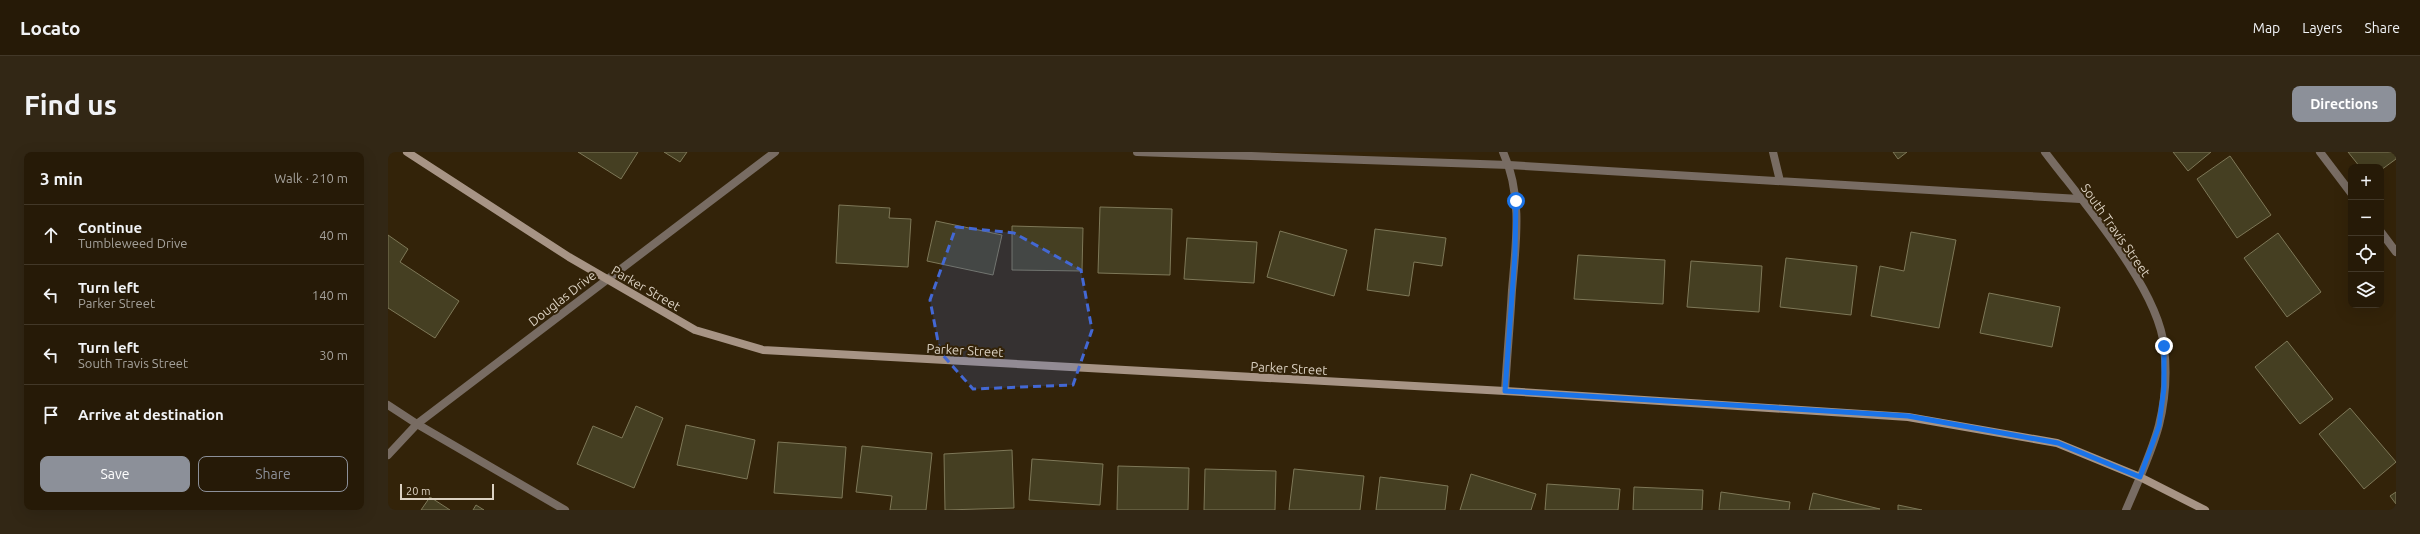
<!DOCTYPE html>
<meta charset="utf-8">
<style>
body{margin:0;font-family:Ubuntu,sans-serif;background:#322715;color:#f1f3f6}
.controls{position:absolute;right:12px;top:12px;display:grid;overflow:hidden;border-radius:8px;box-shadow:0 4px 16px #0002}
.controls button{width:36px;height:36px;display:grid;place-items:center;padding:0;border:0;border-bottom:1px solid #423828;background:#261a07;color:#f1f3f6;font:20px sans-serif}
.scale{position:absolute;left:12px;bottom:10px;width:94px;box-sizing:border-box;padding-left:4px;border:2px solid #dbd1c2;border-top:0;font-size:11px;line-height:14px;white-space:nowrap;color:#dbd1c2;-webkit-text-stroke:3px #332309;paint-order:stroke}
.stop{position:absolute;width:12px;height:12px;margin:-9px;border:3px solid #1a73e8;border-radius:50%;background:#fff}
.stop.end{background:#1a73e8;border-color:#fff;box-shadow:0 1px 4px #0008}
.list{margin:0;padding:0;list-style:none}
h2{display:flex;justify-content:space-between;align-items:center;height:52px;margin:0;padding:0 16px;font-size:17px}
h2 small{font-size:13px;font-weight:400;color:#a4a19b}
.list li{display:grid;grid-template-columns:26px 1fr auto;gap:12px;align-items:center;box-sizing:border-box;height:60px;padding:0 16px;border-top:1px solid #423828}
.list b{display:block;font-size:15px;white-space:nowrap}
.list p{margin:0;font-size:13px;white-space:nowrap;color:#a4a19b}
.list em{font-size:13px;font-style:normal;color:#a4a19b}
.actions{display:flex;gap:8px;padding:12px 16px}
.actions a{flex:1;padding:9px 0;border:1px solid #8c9099;border-radius:8px;text-align:center;font-size:14px;color:#8c9099}
.actions .main{background:#8c9099;color:#fff}
.icon{flex:none;width:22px;height:22px;fill:none;stroke:currentColor;stroke-width:2;stroke-linecap:round;stroke-linejoin:round}
.map{position:relative;flex:none;width:2008px;height:358px;overflow:hidden;border-radius:8px}
header{display:flex;align-items:center;gap:24px;box-sizing:border-box;height:56px;padding:0 20px;background:#261a07;border-bottom:1px solid #423828}
header strong{font-size:19px}
nav{display:flex;gap:22px;margin-inline-start:auto;font-size:14px}
.intro{display:flex;align-items:center;justify-content:space-between;box-sizing:border-box;height:96px;padding:0 24px}
h1{margin:0;font-size:28px}
.button{padding:10px 18px;border-radius:8px;background:#8c9099;color:#fff;font-size:14px;font-weight:700}
main{display:flex;gap:24px;padding:0 24px}
aside{flex:1;background:#261a07;border-radius:8px;box-shadow:0 4px 16px #0002}
.map>svg:first-child{display:block}
.building{fill:#453f22;stroke:#7e7858}
.lines{fill:none;stroke-linecap:round;stroke-linejoin:round}
.service{stroke:#786c63;stroke-width:8}
.minor{stroke:#786c63;stroke-width:8}
.tertiary{stroke:#786c63;stroke-width:8}
.secondary{stroke:#a79485;stroke-width:8}
.route{stroke:#1a73e8;stroke-width:5}
.marked{fill:#4368d4;fill-opacity:0.2;stroke:#4368d4;stroke-width:3;stroke-dasharray:8 5;stroke-linejoin:round}
.labels{text-anchor:middle;stroke-width:4;stroke-linejoin:round;paint-order:stroke}
.street-label{font-size:13px;fill:#dbd1c2;stroke:#332309}
</style>
<header>
<strong>Locato</strong>
<nav><a>Map</a><a>Layers</a><a>Share</a></nav>
</header>
<div class="intro"><h1>Find us</h1><a class="button">Directions</a></div>
<main>
<aside>
<h2>3 min<small>Walk · 210 m</small></h2>
<ul class="list">
<li><svg class="icon" aria-label="ahead" viewBox="0 0 24 24"><path d="M12 20V5M6 11l6-6 6 6"/></svg><div><b>Continue</b><p>Tumbleweed Drive</p></div><em>40 m</em></li>
<li><svg class="icon" aria-label="left" viewBox="0 0 24 24"><path d="M17 20v-9H6M10 6l-5 5 5 5"/></svg><div><b>Turn left</b><p>Parker Street</p></div><em>140 m</em></li>
<li><svg class="icon" aria-label="left" viewBox="0 0 24 24"><path d="M17 20v-9H6M10 6l-5 5 5 5"/></svg><div><b>Turn left</b><p>South Travis Street</p></div><em>30 m</em></li>
<li><svg class="icon" aria-label="arrive" viewBox="0 0 24 24"><path d="M6 21V4h12l-3 4 3 4H6"/></svg><div><b>Arrive at destination</b></div></li>
</ul>
<div class="actions"><a class="main">Save</a><a>Share</a></div>
</aside>
<div class="map">
<svg width="2008" height="358" viewBox="0 0 2008 358">
<rect width="100%" height="100%" fill="#332309"/>
<!-- building -->
<path class="building" d="M190,0h60l-17,27z
M276,0h23l-7,10z
M1505,0h14l-9,7z
M1785,0h38l-23,19z
M1960,0h48v7l-15,11v-3h-21z
M1842,4l41,59 -34,23 -40,-59z
M451,53l51,3 -1,10 22,1 -3,48 -72,-4z
M712,55l72,2 -2,66 -72,-2z
M548,69l66,14 -9,40 -66,-14z
M624,74l71,2 -1,43 -70,-1z
M987,77l71,9 -4,28 -28,-4 -5,34 -42,-6z
M892,79l67,19 -13,46 -67,-19z
M1523,80l45,8 -17,88 -68,-12 9,-50 24,5z
M1890,81l43,59 -34,25 -43,-59z
M0,83l20,14 -8,13 59,39 -24,37 -47,-30z
M799,86l70,4 -3,41 -70,-4z
M1190,103l87,5 -2,44 -89,-5z
M1398,106l71,8 -6,49 -71,-8z
M1303,109l71,5 -3,46 -72,-5z
M1601,141l71,14 -8,40 -72,-14z
M1899,189l46,58 -33,25 -45,-57z
M248,254l27,12 -29,70 -57,-24 16,-38 29,12z
M1962,256l46,54 -32,27 -45,-55z
M298,273l69,15 -8,39 -70,-14z
M390,290l68,5 -4,51 -68,-5z
M474,294l70,7 -6,57h-36l2,-14 -36,-4z
M624,298l2,58 -69,2 -1,-56z
M644,307l71,5 -3,41 -71,-5z
M730,314l71,2 -1,42h-71z
M817,317l71,2 -1,39h-71z
M906,317l70,7 -4,34h-71z
M1083,322l65,20 -5,16h-71z
M992,325l68,9 -3,24h-69z
M1159,332l73,5 -2,21h-73z
M1246,335l69,3 -1,20h-69z
M1333,340l69,10 -1,8h-70z
M2008,340v12l-6,-8z
M1425,341l67,16 -71,1z
M42,345l20,13h-29z
M88,353l8,5h-11z
M1510,353l24,5h-24z"/>
<g class="lines">
<!-- service -->
<path class="service" d="M749,0l372,13 571,34
M1385,0l7,29
M1932,0l31,41
M1993,80l15,20
M0,253l29,19 148,86"/>
<!-- minor -->
<path class="minor" d="M1115,0c20,43 13,92 9,138 -2,34 -5,67 -7,101"/>
<!-- tertiary -->
<path class="tertiary" d="M1657,0c36,48 114,136 119,195 3,25 1,54 -5,78 -7,27 -22,59 -33,85
M0,303l29,-31 358,-272"/>
<!-- secondary -->
<path class="secondary" d="M19,0l162,105 126,73 68,20 742,41 403,26 149,26 83,34 65,33"/>
</g>
<g class="lines">
<!-- route -->
<path class="route" d="M1128,49l-1,53 -10,137 403,25 150,27 82,34 19,-51 5,-38v-42"/>
</g>
<!-- marked area -->
<path class="marked" d="M568,75l58,6 67,37 11,60 -19,55 -100,4 -33,-37 -10,-52z"/>
<g class="labels">
<!-- street labels -->
<g class="street-label">
<text transform="translate(1728 78) rotate(55)" y="5">South Travis Street</text>
<text transform="translate(258 136) rotate(30)" y="5">Parker Street</text>
<text transform="translate(174 146) rotate(-38)" y="5">Douglas Drive</text>
<text transform="translate(577 198) rotate(3)" y="5">Parker Street</text>
<text transform="translate(901 216) rotate(3)" y="5">Parker Street</text>
</g>
</g>
</svg>
<div class="controls">
<button>+</button>
<button>−</button>
<button><svg class="icon" aria-label="locate" viewBox="0 0 24 24"><circle cx="12" cy="12" r="6"/><path d="M12 2v4M12 18v4M2 12h4M18 12h4"/></svg></button>
<button><svg class="icon" aria-label="layers" viewBox="0 0 24 24"><path d="M12 4l9 5-9 5-9-5zM3 14l9 5 9-5"/></svg></button>
</div>
<div class="scale">20 m</div>
<div class="stop" style="left:1128px;top:49px"></div>
<div class="stop end" style="left:1776px;top:194px"></div>
</div>
</main>
